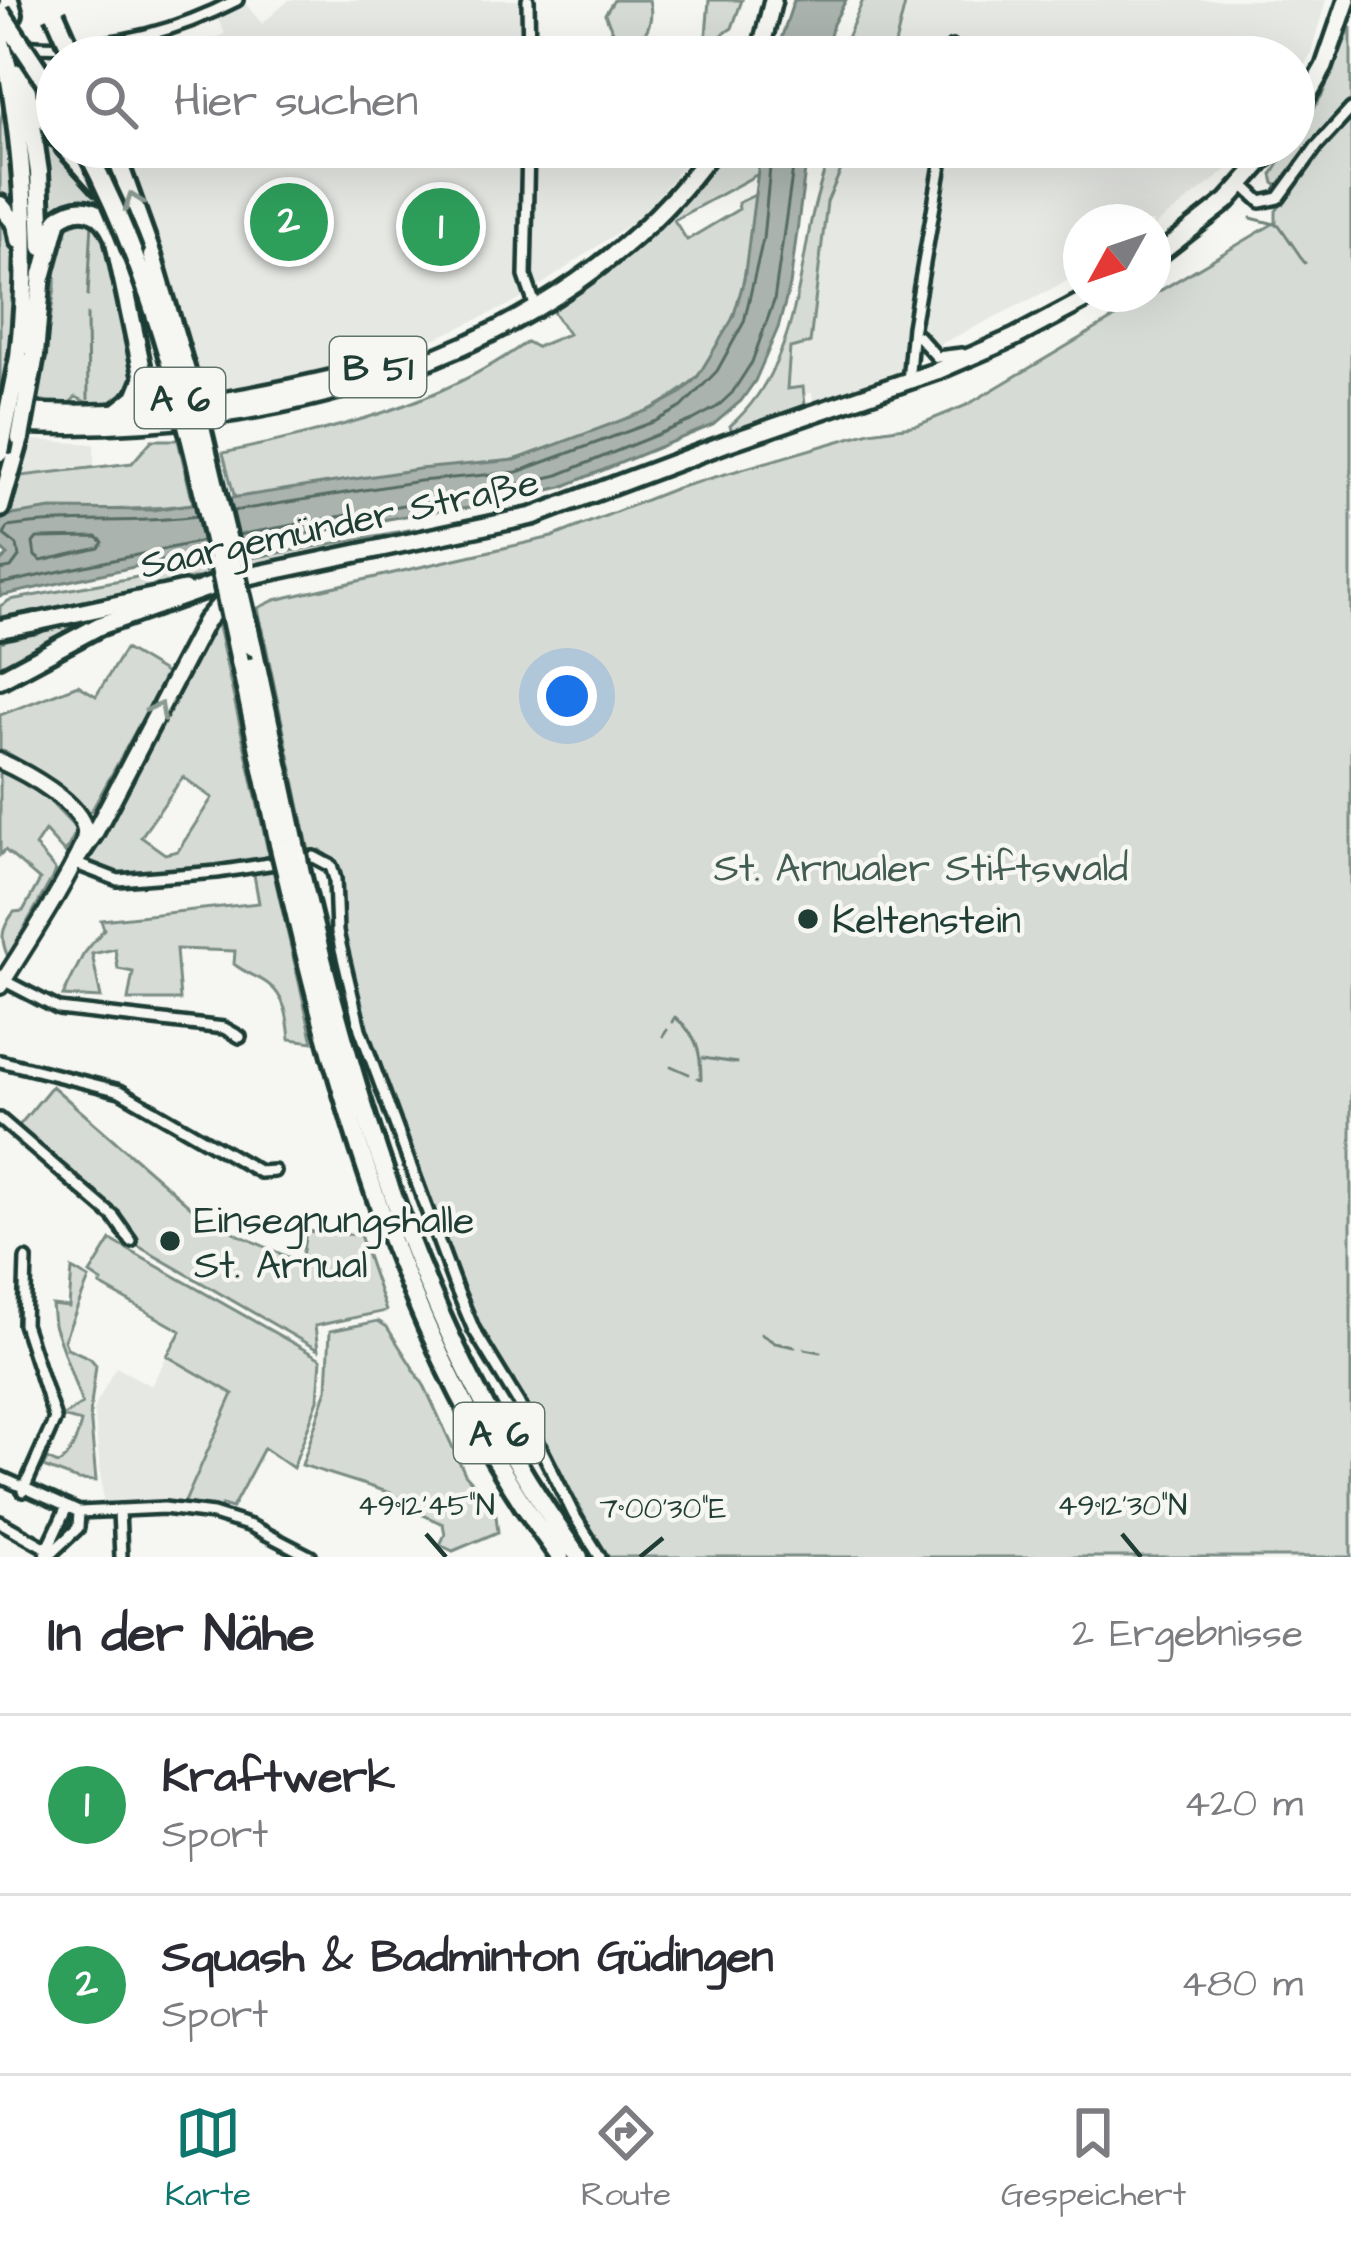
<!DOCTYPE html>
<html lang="de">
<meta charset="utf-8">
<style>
body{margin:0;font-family:"Architects Daughter",sans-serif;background:#f7f7f7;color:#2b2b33}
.compass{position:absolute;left:1063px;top:204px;width:108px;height:108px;border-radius:50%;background:#fff;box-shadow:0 12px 48px #0002;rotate:230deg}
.you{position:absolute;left:567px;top:696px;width:42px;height:42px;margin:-30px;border:9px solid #fff;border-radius:50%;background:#1a73e8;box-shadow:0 0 0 18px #1a73e833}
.badge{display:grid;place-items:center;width:78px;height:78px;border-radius:50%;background:#0f766e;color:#fff;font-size:39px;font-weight:700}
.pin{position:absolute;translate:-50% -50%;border:6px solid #fff;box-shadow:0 3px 12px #0006}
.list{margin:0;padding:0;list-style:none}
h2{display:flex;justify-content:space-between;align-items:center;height:156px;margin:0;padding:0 48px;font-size:51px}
h2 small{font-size:39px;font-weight:400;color:#7c7c81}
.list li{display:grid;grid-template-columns:78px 1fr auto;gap:36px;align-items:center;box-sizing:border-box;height:180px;padding:0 48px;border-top:3px solid #e1e1e2}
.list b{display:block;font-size:45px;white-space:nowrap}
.list p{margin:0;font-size:39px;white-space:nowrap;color:#7c7c81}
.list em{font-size:39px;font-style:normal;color:#7c7c81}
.icon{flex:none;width:66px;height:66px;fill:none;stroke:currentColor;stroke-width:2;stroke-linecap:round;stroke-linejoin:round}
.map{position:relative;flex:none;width:1351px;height:1557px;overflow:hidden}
.search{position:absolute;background:#fff;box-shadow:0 12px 48px #0002;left:36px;right:36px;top:36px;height:132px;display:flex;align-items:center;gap:30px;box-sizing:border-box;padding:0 42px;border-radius:66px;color:#7c7c81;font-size:45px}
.sheet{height:516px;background:#fff}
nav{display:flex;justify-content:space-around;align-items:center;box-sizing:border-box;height:168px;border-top:3px solid #e1e1e2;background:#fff;font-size:33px;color:#7c7c81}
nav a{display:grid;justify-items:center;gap:6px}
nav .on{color:#0f766e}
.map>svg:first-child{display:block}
.built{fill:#e6e8e4}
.green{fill:#d6dbd6;stroke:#7a8c85;stroke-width:3;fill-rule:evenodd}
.water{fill:#aab3ae;stroke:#72847d;stroke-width:3}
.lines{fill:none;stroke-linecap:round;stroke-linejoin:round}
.shore{stroke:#576c65;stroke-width:3}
.stream{stroke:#72847d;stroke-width:3}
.street-casing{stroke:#1f3d34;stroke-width:18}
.secondary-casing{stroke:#1f3d34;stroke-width:22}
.primary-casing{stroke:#1f3d34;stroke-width:24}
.highway-casing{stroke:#1f3d34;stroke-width:26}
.street{stroke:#f6f6f2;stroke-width:9}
.secondary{stroke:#f6f6f2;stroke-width:14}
.primary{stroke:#f6f6f2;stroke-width:15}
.highway{stroke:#f6f6f2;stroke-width:16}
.highway-bridge-casing{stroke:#1f3d34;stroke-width:26;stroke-linecap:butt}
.highway-bridge{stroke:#f6f6f2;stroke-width:16}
.oneway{stroke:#8a9a93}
.ticks{fill:none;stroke:#1f3d34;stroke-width:4.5}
.poi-dot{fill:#1f3d34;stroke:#f6f6f2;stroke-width:4.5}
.labels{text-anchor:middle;stroke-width:9;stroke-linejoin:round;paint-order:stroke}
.shield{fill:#f6f6f2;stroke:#60746d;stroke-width:3}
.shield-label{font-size:36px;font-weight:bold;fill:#1f3d34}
.street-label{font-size:39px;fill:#1f3d34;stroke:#f6f6f2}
.park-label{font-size:39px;fill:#445d54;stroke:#f6f6f2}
.poi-label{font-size:39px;fill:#1f3d34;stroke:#f6f6f2;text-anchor:start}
.ticks-label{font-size:30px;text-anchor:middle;fill:#1f3d34;stroke:#f6f6f2;stroke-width:9;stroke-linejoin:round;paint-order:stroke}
</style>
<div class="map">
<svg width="1351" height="1557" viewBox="0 0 1351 1557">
<rect width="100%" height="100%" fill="#f6f6f2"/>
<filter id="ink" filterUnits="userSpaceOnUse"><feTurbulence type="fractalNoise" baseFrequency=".00833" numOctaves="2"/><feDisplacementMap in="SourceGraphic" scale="24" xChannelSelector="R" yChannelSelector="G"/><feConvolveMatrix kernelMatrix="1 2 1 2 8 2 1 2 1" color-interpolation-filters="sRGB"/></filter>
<g filter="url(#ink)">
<!-- built -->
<path class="built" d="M289,0h243l1,48 59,-3v12h-378l9,-4 -9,-13 11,-7 -8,-15 28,-15 17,21z
M906,0h420l-16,55 -16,31v-29h-402z
M77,147h622l-58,69 -123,85 -80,36 -102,34 -135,27 -77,-238 -21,9 -19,-9z
M851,147h399l-13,15 -84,65v-5h-72v52l-178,89 -5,10 -85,30 -1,-10 -8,1 -1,-7 -16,3 3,-42 20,-6 17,-140z
M0,438l94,6v23l-94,11z
M167,1356l66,38 -49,110 -80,2 -10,-95 3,-9 19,-35 35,19z"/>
<!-- green -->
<path class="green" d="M614,0h35c5,18 -1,34 -15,46l-17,-4 -12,-28z
M709,0h33l-10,28 -27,19z
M863,0h43l-14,57h-53z
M1351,27v1530h-746l-81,-158 -50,-83 -86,-234 -7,-1 -38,-135 -4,-79 -18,-17 -12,1 -51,-243 17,-8 277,-63 122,-48 196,-57 48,-7 49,-20 309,-183v-11l13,-17 -15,-11 -2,-8 17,-28h5v-7l28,-45z
M5,96l13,122 -18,-18v-74z
M42,126l16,25 74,79 -36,-22 -46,10z
M722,147h39l-3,27 -84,46 13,20 52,-31 -1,-6 19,-9c-8,60 -13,125 -52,174 -35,44 -133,78 -188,91 -32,8 -68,6 -100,12 -61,9 -121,20 -182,28l-12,-46c107,-23 213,-46 304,-111l9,5 32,-13 -19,-28c65,-48 126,-92 173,-159z
M835,147h16l-24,55 -17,141 -20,5 -3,41 16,-2 2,18 -73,27 -2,-6c57,-50 66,-123 79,-194 4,-27 14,-54 21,-81z
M0,212c29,34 9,143 0,185z
M80,215l14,5 12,19 31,129v19l-29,22v-5h-18l-14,-7 -10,9 -29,1 18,-120 1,-46 6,-16z
M152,440h26l15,64c-61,9 -122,3 -183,11l11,-39 111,-13z
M414,529l1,6 -168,33 -2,-9z
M204,565l2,11 -206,46v-16l10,-6z
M73,621l4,10 -77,42v-31z
M217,622l52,234c-58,13 -125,28 -182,9zM183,777l29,21 -34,53 -13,3 -24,-17z
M125,649l42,25 -75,136 -8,4c-26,-28 -50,-48 -84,-65v-34l78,-30 18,11z
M0,771l37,17 40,42 -12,23 -20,-22 -10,15 21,25 -48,86c-8,-18 -7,-28 6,-45l9,-1 17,-31 -35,-30 -5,5z
M272,866l41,176 -23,-3c-2,-20 -4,-42 -22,-55 -10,-8 -22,-10 -34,-20l1,-13 -59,-2 4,51h-52l5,-28 -15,-3 -3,-20 -23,5 9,44 -38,-2 20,-41 21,-26 -3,-9 158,-17 -6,-34z
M52,1086l140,122 47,27 62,28 5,-32 54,4 26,76 -71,15 3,24 -180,-104 -22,-31 -99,-87z
M111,1240l210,119 -3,41 -25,68 -29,-20 -32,60 -10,-3 -2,5 -36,-6 49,-110 -66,-38 14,-25 -81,-46 2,-3 -12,-8z
M72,1269l17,10 -25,61 3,8 23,10 6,7 -6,48 6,68 -18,-1 -35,-13 4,-8 11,5c12,-6 20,-27 23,-42l-19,-5 20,-13 -28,-79 -2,-20 17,2z
M378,1321l9,6 38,60 40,87 30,34 3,24 -45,19 -13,-6 5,-11 -2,-10 -31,-14 -21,-17 -89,-28 25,-76 3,-58z"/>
<!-- water -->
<path class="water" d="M794,0h52l-13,24 -8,33h-50z
M761,147h47l-18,138 -12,43 -23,53 -14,20 -28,24 -151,62 -91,21 -44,4 -247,45 -180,39v-34l8,-7 -8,-7v-31l51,-8 102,1 266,-41 96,-9 137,-51 29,-16 17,-17 35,-58 11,-38z"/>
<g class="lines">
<!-- shore -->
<path class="shore" d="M233,511l187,-30 97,-9 139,-51 26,-14 35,-36 27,-49 19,-83 9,-92
M238,535l187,-34 44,-5 89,-21 135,-55 24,-13 15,-14 20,-31 22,-61 22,-154
M97,537l6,5 -4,6 -58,13 -6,-5 -2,-13 4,-5z
M0,570l11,-2 8,-11 -2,-12 -13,-10 4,-8c63,-10 126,-2 189,-11
M0,584l203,-43"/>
<!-- stream -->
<path class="stream" d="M1251,218l28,7 26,38
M88,295l4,-73
M87,315l1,84
M672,1022l3,-5c22,19 26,33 26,62l-3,-1
M663,1036l4,-6
M703,1058l34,5
M671,1066l18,8
M761,1334l14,9 20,4
M805,1349l16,3"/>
<defs>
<path id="street" d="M528,0l1,57
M23,45c75,7 148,-11 214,-45
M952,47l3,10
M528,147l-3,129 11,32
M1243,185l18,17 18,-4 38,-52 34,-37
M918,336l19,21 25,-3
M908,382l5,-55 31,-180
M74,863l44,17 99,-8 97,-15 17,9 4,13 2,53 23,97 94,254 20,47 44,72 56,113 26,42
M3,980l56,29 165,19 16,9
M0,1061l120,30 140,81 14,-1
M0,1119l114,98 17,24
M0,1477l79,35 85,-4 49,6 38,12 60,31
M23,1491l32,-72 -31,-95 2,-65
M119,1510l2,47
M0,1522l48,27
M46,1552l20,-43
M47,1557l31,-29 1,-16"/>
<path id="secondary" d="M0,761c24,11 81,41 85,70 3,21 -70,131 -85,155"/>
<path id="primary" d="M759,57l14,-57
M1294,119l30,-52 23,-67
M1153,259l74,-58 48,-54
M15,411c126,9 227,-10 349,-40
M16,424c248,13 548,-64 699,-277
M225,581l308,-65 194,-73 210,-72 76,-33 83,-44
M36,622l148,-32
M76,860l18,-26 111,-212 27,-31"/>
<path id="highway" d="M9,0l4,14
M22,57l17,115 3,75
M8,68c17,98 22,191 11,289
M37,104l20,33
M65,147l35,39
M113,147l39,109
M0,205l16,19 3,16
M42,278l16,-59c24,-18 44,-9 56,18l37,175
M35,355l7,-82
M154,386l29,17 31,2
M116,413l20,-16 9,-22
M0,508l20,-70
M0,629l36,-7
M253,647l41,192
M240,661l39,183
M0,679l99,-53 127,-45
M301,873c57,243 129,480 278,684
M287,877c55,238 125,481 273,680"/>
</defs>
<!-- street casing -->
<use href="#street" class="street-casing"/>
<!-- secondary casing -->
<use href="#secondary" class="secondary-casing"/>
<!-- primary casing -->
<use href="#primary" class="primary-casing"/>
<!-- highway casing -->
<use href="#highway" class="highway-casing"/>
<!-- street -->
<use href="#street" class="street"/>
<!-- secondary -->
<use href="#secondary" class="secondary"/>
<!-- primary -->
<use href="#primary" class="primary"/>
<!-- highway -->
<use href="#highway" class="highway"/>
<defs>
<path id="highway-bridge" d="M0,12l57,86
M55,14l19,43
M0,38l8,30
M85,147c85,159 117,340 155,514
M152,256l44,149 57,242
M20,438l15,-83
M0,452l19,-95
M294,839l7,34
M279,844l8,33"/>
</defs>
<!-- highway-bridge casing -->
<use href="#highway-bridge" class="highway-bridge-casing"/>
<!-- highway-bridge -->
<use href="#highway-bridge" class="highway-bridge"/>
</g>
<!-- one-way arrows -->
<defs><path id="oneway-chevron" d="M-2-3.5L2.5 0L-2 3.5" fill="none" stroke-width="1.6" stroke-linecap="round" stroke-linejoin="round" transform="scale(3)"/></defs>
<g class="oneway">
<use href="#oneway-chevron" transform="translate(133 201) rotate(-110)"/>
<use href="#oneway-chevron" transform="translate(158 710) rotate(-62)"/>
</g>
</g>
<!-- ticks -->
<path class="ticks" d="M426,1534l20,23M1122,1534l19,23M640,1557l23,-19"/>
<!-- markers -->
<g class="poi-dot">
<circle cx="808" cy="919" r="12"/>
<circle cx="170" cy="1241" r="12"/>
</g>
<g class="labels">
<!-- shield labels -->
<g class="shield">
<rect x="330" y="337" width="96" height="60" rx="9"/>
<rect x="135" y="368" width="90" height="60" rx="9"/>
<rect x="454" y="1403" width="90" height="60" rx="9"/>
</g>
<g class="shield-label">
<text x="378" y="380">B 51</text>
<text x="180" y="411">A 6</text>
<text x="499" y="1446">A 6</text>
</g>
<!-- street labels -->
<g class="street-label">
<text transform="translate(339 522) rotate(-12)" y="14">Saargemünder Straße</text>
</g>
<!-- park labels -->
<g class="park-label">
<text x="921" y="881">St. Arnualer Stiftswald</text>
</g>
<!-- poi labels -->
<g class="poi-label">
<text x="832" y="933">Keltenstein</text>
<text x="194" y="1233">Einsegnungshalle<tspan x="194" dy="45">St. Arnual</tspan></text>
</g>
</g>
<g class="ticks-label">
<text x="426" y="1515">49°12'45"N</text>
<text x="1122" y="1515">49°12'30"N</text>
<text x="663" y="1518">7°00'30"E</text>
</g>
</svg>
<svg class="compass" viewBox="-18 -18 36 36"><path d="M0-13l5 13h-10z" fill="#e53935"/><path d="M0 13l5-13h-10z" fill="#7c7c81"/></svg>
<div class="you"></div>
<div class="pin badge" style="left:441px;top:227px;background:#2e9e5b">1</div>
<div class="pin badge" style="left:289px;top:222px;background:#2e9e5b">2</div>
<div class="search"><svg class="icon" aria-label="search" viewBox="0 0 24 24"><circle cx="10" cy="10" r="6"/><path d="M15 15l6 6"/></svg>Hier suchen</div>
</div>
<section class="sheet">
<h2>In der Nähe<small>2 Ergebnisse</small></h2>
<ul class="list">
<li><span class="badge" style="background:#2e9e5b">1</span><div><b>Kraftwerk</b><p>Sport</p></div><em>420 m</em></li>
<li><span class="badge" style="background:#2e9e5b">2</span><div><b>Squash &amp; Badminton Güdingen</b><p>Sport</p></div><em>480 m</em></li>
</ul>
</section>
<nav>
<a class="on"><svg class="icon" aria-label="map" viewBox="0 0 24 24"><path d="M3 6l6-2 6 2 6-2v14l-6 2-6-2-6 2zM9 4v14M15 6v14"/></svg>Karte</a>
<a><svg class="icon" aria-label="directions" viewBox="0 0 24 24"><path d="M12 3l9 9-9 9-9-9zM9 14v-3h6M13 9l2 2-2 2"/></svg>Route</a>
<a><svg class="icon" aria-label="saved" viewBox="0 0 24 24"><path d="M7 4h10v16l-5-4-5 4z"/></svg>Gespeichert</a>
</nav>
